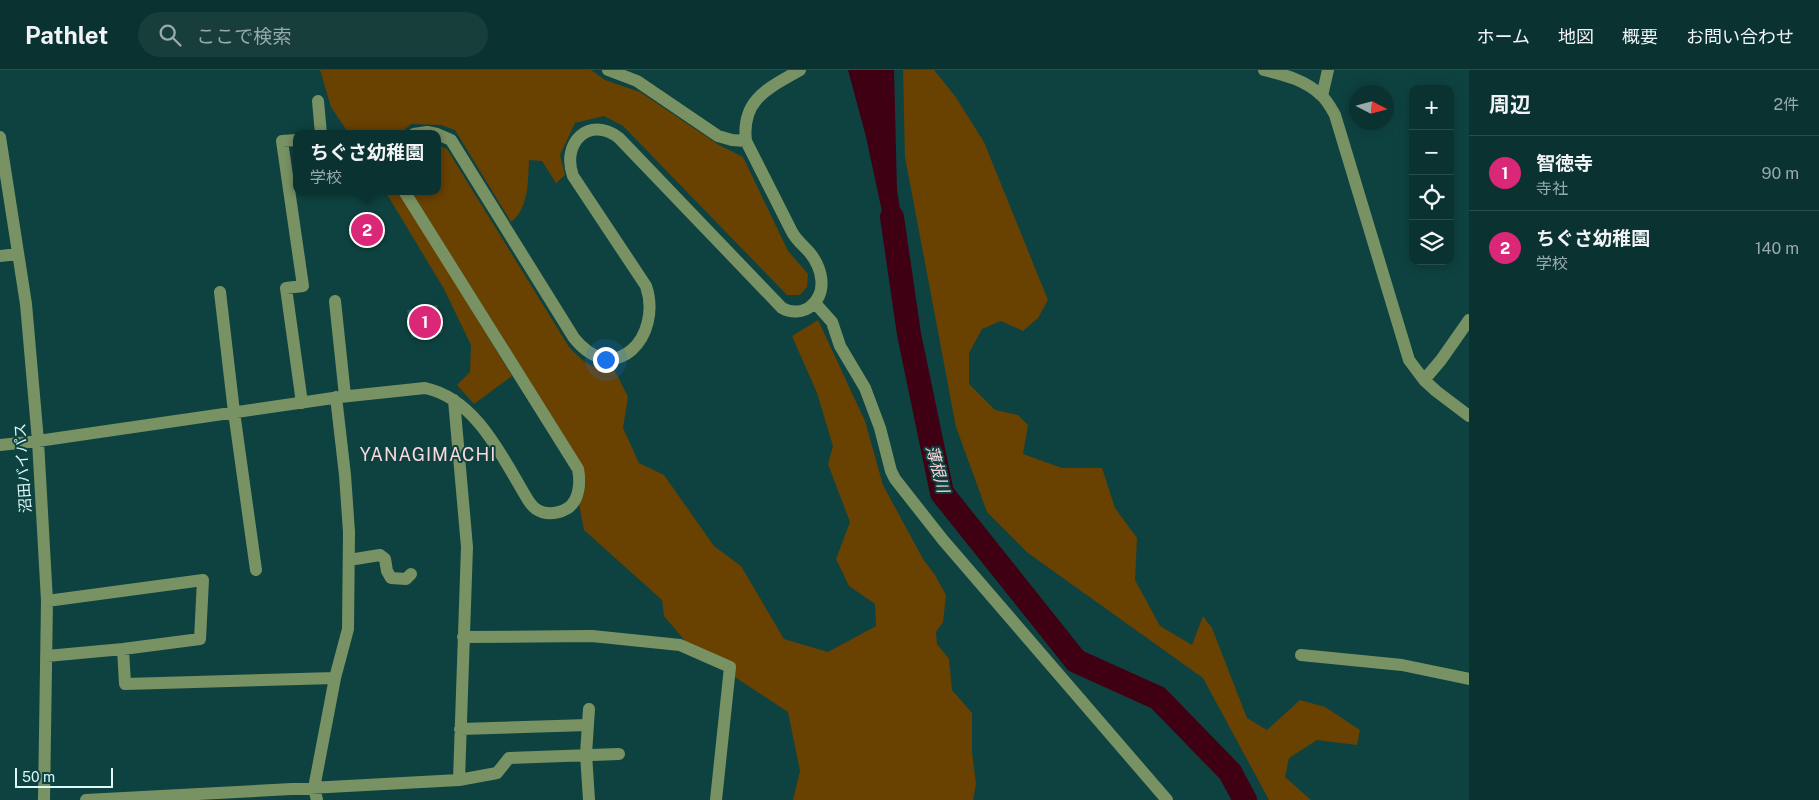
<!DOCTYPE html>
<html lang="ja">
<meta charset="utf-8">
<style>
body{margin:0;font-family:"Public Sans","Noto Sans JP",sans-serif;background:#183e3c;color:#f1f3f6}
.controls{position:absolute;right:15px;top:15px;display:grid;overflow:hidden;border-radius:10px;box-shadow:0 2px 12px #0003}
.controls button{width:45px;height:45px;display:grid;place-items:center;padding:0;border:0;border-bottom:1px solid #2a4d4c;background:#0a3230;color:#f1f3f6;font:25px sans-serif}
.compass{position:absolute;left:1349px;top:15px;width:45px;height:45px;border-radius:50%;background:#0a3230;box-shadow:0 2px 12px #0003;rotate:96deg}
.scale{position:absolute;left:15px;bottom:12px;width:98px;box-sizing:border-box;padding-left:5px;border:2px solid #daf9f7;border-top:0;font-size:14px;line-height:18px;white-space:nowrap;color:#daf9f7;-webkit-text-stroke:4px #0e4240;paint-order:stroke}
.you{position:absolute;left:605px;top:289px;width:18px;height:18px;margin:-12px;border:4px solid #fff;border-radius:50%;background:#1a73e8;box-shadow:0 0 0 8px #1a73e833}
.badge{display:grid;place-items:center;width:32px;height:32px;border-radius:50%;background:#db2777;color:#fff;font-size:16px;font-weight:700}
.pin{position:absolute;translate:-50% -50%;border:2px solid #fff;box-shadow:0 1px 5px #0006}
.popup{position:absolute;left:293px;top:60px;width:148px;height:65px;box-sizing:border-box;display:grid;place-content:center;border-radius:10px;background:#0a3230;filter:drop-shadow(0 1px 4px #0005);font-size:16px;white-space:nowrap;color:#99aaab}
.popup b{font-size:19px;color:#f1f3f6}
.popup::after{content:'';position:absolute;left:50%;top:100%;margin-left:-10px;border:10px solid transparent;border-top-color:#0a3230}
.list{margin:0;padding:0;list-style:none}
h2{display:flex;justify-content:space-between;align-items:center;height:65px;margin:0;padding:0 20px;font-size:21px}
h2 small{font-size:16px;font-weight:400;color:#99aaab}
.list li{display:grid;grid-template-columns:32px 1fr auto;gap:15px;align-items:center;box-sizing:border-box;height:75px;padding:0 20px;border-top:1px solid #2a4d4c}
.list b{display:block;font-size:19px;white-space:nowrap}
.list p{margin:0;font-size:16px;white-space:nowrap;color:#99aaab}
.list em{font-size:16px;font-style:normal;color:#99aaab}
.icon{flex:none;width:28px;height:28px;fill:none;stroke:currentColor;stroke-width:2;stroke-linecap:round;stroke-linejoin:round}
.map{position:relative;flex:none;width:1469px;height:730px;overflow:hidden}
header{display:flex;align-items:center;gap:30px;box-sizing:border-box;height:70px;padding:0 25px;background:#0a3230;border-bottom:1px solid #2a4d4c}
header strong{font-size:24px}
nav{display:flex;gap:28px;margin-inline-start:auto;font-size:18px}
.search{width:350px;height:45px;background:#183e3c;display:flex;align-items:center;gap:12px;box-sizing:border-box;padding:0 18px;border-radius:28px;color:#99aaab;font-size:19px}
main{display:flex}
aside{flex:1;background:#0a3230}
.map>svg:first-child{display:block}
.green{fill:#694100}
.water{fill:#400013}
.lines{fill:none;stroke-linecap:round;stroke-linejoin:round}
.river{stroke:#400013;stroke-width:24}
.building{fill:#20625e}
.minor{stroke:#799263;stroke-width:12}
.labels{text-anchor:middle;stroke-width:4;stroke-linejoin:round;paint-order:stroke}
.street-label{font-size:15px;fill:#daf9f7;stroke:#0e4240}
.water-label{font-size:16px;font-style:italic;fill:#fbd8dc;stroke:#0e4240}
.quarter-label{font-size:18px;letter-spacing:1px;fill:#fcd9dc;stroke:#0e4240}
</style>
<header>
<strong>Pathlet</strong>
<div class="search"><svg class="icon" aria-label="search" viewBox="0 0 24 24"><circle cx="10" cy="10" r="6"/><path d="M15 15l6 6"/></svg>ここで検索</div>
<nav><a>ホーム</a><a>地図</a><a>概要</a><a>お問い合わせ</a></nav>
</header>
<main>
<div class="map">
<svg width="1469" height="730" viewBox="0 0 1469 730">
<rect width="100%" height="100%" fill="#0e4240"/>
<!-- green -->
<path class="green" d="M320,0h271l14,10 35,12 79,53 24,12 45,94 20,23 -1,13 -7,8h-13l-164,-169 -19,-10 -29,7 -15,32 5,20 -9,8 -14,-22 -13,-1c-1,21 0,48 -18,62l-56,-92 -14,-5 -30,-1 -11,10h-51l-18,-27z
M903,0h31l21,26 29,46 64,158 -10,18 -15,13 -22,-10 -19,8 -13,24v31l26,26 23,5 10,10 -5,29 39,14h40l13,40 22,30 -2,42 25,46 32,19 11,-29 9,12 35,90 20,12 33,-30 25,7 35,23 -3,15 -40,-5 -28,18 -4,19 26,23h-42l-66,-122 -175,-125 -41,-41 -31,-85 -51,-270z
M437,75l10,4 122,198c17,18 21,20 46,24l13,26 -5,31 16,35 25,12 50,71 27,20 43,73 44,13 48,-26 -1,-22 -26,-18 -13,-27 14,-37 -22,-58 5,-18 -16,-53 -25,-57 26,-16 47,101 18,64 40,74 12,16 11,20 -3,27 -7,10 1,12 12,15 3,31 20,23v39l4,32 -3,16h-180l7,-29 -12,-59 -97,-64 -27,-32 -2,-16 -78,-70 -5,-26 5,-11 2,-11 -3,-16 -172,-275h26z
M385,121h14l113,185 -38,28 -17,-19 13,-13 1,-27 -27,-56z"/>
<!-- water -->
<path class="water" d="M848,0h46l3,120 10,64 -18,-10 -23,-107z"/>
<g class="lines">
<!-- river -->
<path class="river" d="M892,147l17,117 33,159 134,168 82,37 72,74 15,28"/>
</g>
<!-- building -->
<path class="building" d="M437,235l5,28 -30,5 -5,-28z"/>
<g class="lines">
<!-- minor -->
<path class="minor" d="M608,0l29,11 81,55 14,4 14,1
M1264,0c21,5 41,10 57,25 6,5 10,13 14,20l74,245 15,20 12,11 33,25
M1322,26l6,-26
M318,31l3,33
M414,64l13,-2 10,2
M437,64l14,6 123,198c41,51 89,-2 72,-52l-73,-110c-12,-33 16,-61 46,-38l163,170c9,5 21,5 29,-2 17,-14 11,-38 -1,-53 -7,-8 -13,-12 -18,-21l-46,-91c-5,-42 23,-53 54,-71
M0,67l26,167 12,137 9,160 -3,199
M297,70l-15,1 21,145 -17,2 16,115
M0,186l18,-2
M220,222l14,120 22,158
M335,231l10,95
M815,233l17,19 8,24 25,42 15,40 11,43 4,8 48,61 224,260
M1424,310l17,-20 28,-40
M454,330l13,147 -8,233
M0,375l38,-4 302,-44 85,-9c52,11 78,71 103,112 2,3 5,7 8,9 12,8 32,4 39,-9 5,-10 5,-21 3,-31l-174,-278
M349,490l31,-5 5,4 2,12 4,7 15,1 5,-5
M47,531l156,-21 -3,59 -77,10 -76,7
M463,567l129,-1 88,9 50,22 -14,133
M123,579l2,35 210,-6
M1301,585l101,10 67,14
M460,659l128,-4
M86,730l373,-20 38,-7 12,-15 110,-4
M317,730l-3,-12 21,-110 13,-49 1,-97 -4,-57 -9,-78
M589,730l-3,-46 3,-45"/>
</g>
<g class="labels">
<!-- street labels -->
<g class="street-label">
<text transform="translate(23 398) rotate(-94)" y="5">沼田バイパス</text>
</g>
<!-- water labels -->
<g class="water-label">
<text transform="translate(938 399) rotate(75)" y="6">薄根川</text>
</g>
<!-- quarter labels -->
<g class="quarter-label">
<text x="428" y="391">YANAGIMACHI</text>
</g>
</g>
</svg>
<div class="controls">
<button>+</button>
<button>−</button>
<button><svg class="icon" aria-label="locate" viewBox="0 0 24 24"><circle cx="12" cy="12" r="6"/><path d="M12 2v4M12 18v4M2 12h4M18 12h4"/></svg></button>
<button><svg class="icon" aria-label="layers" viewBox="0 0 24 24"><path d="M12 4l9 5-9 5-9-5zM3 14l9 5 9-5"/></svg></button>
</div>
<svg class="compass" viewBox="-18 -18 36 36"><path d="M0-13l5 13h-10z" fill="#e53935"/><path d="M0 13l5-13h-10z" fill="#99aaab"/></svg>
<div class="scale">50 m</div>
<div class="you"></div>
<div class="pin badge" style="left:425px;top:252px">1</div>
<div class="pin badge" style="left:367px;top:160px">2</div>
<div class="popup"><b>ちぐさ幼稚園</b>学校</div>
</div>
<aside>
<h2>周辺<small>2件</small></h2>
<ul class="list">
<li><span class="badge">1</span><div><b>智徳寺</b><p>寺社</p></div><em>90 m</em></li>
<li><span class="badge">2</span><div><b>ちぐさ幼稚園</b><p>学校</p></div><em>140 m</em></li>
</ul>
</aside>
</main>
